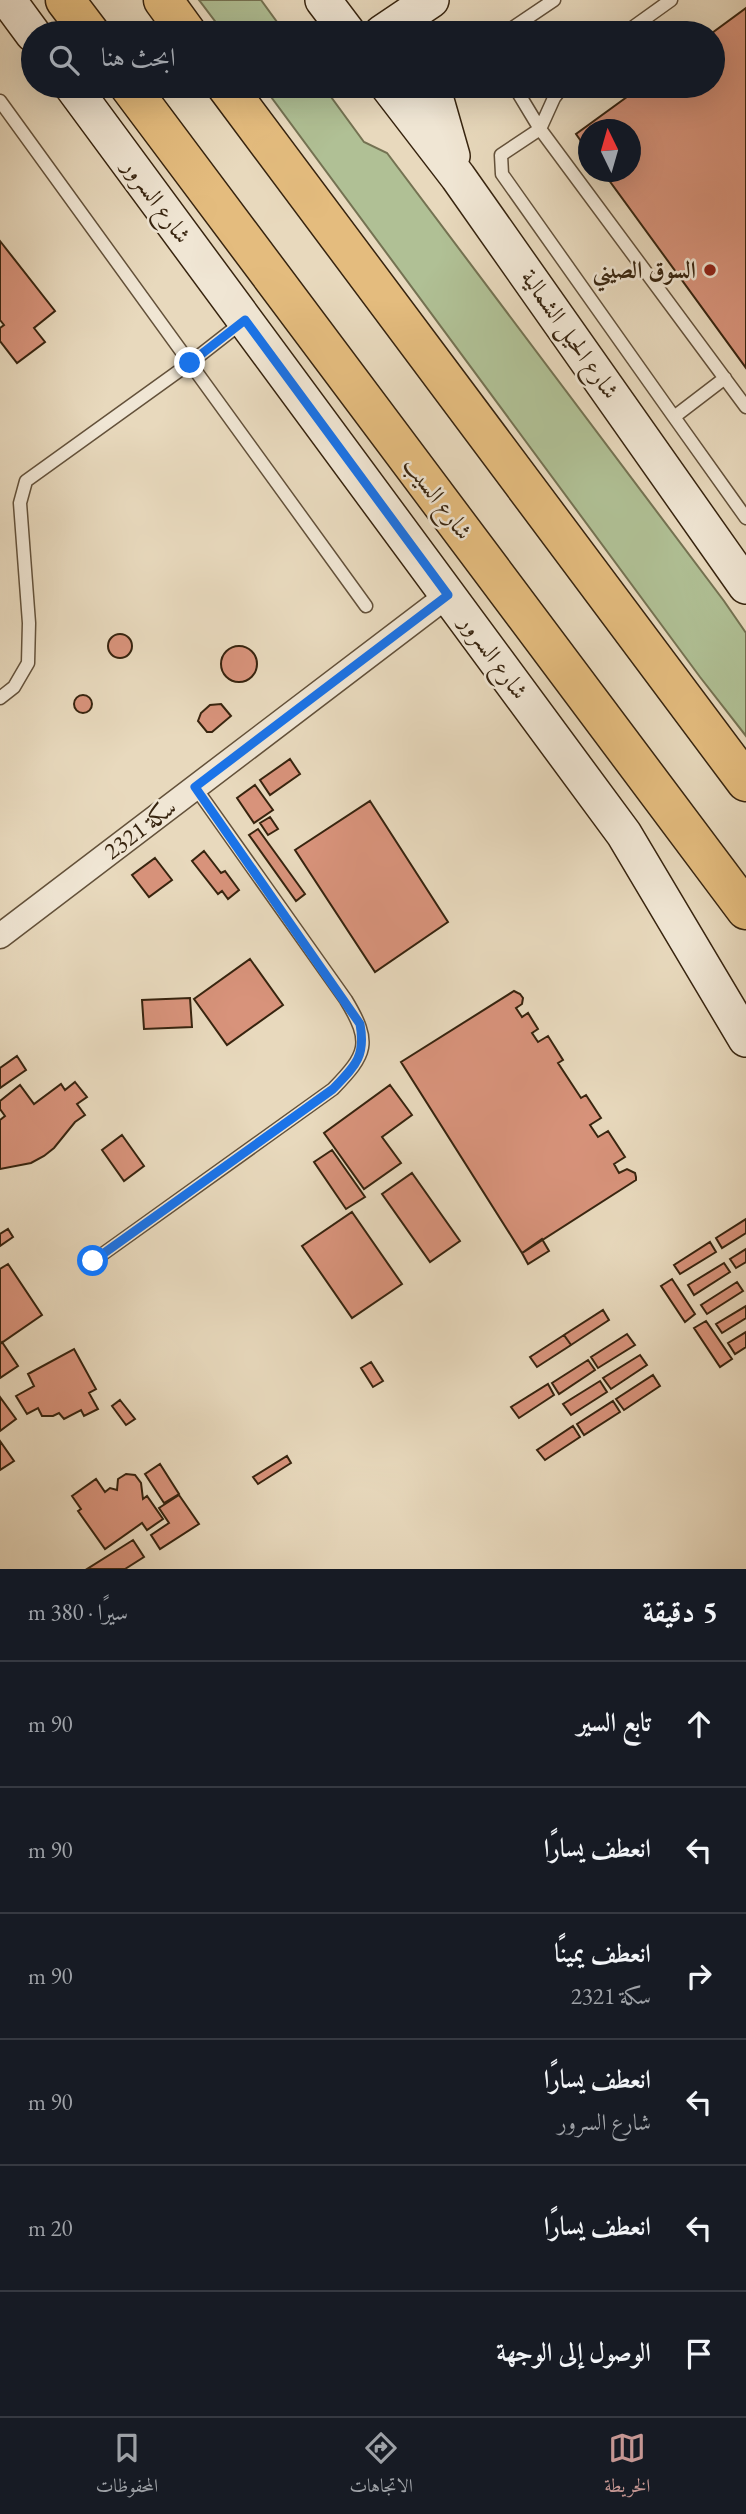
<!DOCTYPE html>
<html lang="ar">
<meta charset="utf-8">
<style>
body{margin:0;font-family:"EB Garamond",Amiri,serif;background:#242831;color:#f1f3f6;direction:rtl}
.compass{position:absolute;left:578px;top:119px;width:63px;height:63px;border-radius:50%;background:#171b24;box-shadow:0 7px 28px #0002;rotate:355deg}
.stop{position:absolute;width:21px;height:21px;margin:-16px;border:5px solid #1a73e8;border-radius:50%;background:#fff}
.stop.end{background:#1a73e8;border-color:#fff;box-shadow:0 2px 7px #0008}
.list{margin:0;padding:0;list-style:none}
h2{display:flex;justify-content:space-between;align-items:center;height:91px;margin:0;padding:0 28px;font-size:30px}
h2 small{font-size:23px;font-weight:400;color:#9ea1a6}
.list li{display:grid;grid-template-columns:46px 1fr auto;gap:21px;align-items:center;box-sizing:border-box;height:126px;padding:0 28px;border-top:2px solid #363941}
.list b{display:block;font-size:26px;white-space:nowrap}
.list p{margin:0;font-size:23px;white-space:nowrap;color:#9ea1a6}
.list em{font-size:23px;font-style:normal;color:#9ea1a6}
.icon{flex:none;width:38px;height:38px;fill:none;stroke:currentColor;stroke-width:2;stroke-linecap:round;stroke-linejoin:round}
.map{position:relative;flex:none;width:746px;height:1569px;overflow:hidden;direction:ltr}
.search{position:absolute;background:#171b24;box-shadow:0 7px 28px #0002;left:21px;right:21px;top:21px;height:77px;display:flex;align-items:center;gap:18px;box-sizing:border-box;padding:0 24px;border-radius:38px;color:#9ea1a6;font-size:26px}
.sheet{height:847px;background:#171b24}
nav{display:flex;justify-content:space-around;align-items:center;box-sizing:border-box;height:98px;border-top:2px solid #363941;background:#171b24;font-size:19px;color:#9ea1a6}
nav a{display:grid;justify-items:center;gap:4px}
nav .on{color:#c59692}
.map>svg:first-child{display:block}
.green{fill:#b0c095;stroke:#747252;stroke-width:2}
.building{fill:#d8937b;stroke:#37240f;stroke-width:2}
.lines{fill:none;stroke-linecap:round;stroke-linejoin:round}
.lane-casing{stroke:#63513a;stroke-width:15}
.street-casing{stroke:#63513a;stroke-width:27}
.secondary-casing{stroke:#37240f;stroke-width:38}
.highway-casing{stroke:#37240f;stroke-width:41}
.lane{stroke:#f0e6d4;stroke-width:12}
.street{stroke:#f0e6d4;stroke-width:24}
.secondary{stroke:#f0e6d4;stroke-width:35}
.highway{stroke:#e4bc7e;stroke-width:38}
.route{stroke:#1a73e8;stroke-width:9}
.poi-dot{fill:#8f2418;stroke:#f0e6d4;stroke-width:2.5}
.labels{text-anchor:middle;stroke-width:5;stroke-linejoin:round;paint-order:stroke}
.street-label{font-size:24px;fill:#37240f;stroke:#f0e6d4}
.poi-label{font-size:24px;font-weight:bold;fill:#37240f;stroke:#f0e6d4;text-anchor:end}
</style>
<div class="map">
<svg width="746" height="1569" viewBox="0 0 746 1569">
<rect width="100%" height="100%" fill="#e8d9bd"/>
<filter id="stains"><feTurbulence type="fractalNoise" baseFrequency=".00286" numOctaves="4"/><feColorMatrix values="0 0 0 0 .2 0 0 0 0 .09 0 0 0 0 .02 0 0 0 .5 -.17"/></filter>
<radialGradient id="worn" r=".72"><stop offset=".6" stop-color="#630" stop-opacity="0"/><stop offset="1" stop-color="#630" stop-opacity=".3"/></radialGradient>
<!-- green -->
<path class="green" d="M199,0h62l24,33h-61z
M263,86h60l41,56 23,11 337,448 22,32v103l-46,-59z"/>
<!-- building -->
<path class="building" d="M746,8v360l-143,-196h27v-42h-42v21l-12,-17 66,-48h71l-1,-53z
M0,241l55,70 -21,17 11,14 -28,21 -17,-22v-13l4,-3 -4,-5z
M108 646a12 12 0 1 1 24 0a12 12 0 1 1-24 0Z
M221 664a18 18 0 1 1 36 0a18 18 0 1 1-36 0Z
M74 704a9 9 0 1 1 18 0a9 9 0 1 1-18 0Z
M221,704l10,12 -19,16h-5l-9,-11 3,-8 9,-8z
M290,759l10,15 -30,21 -10,-15z
M255,785l18,25 -19,13 -17,-25z
M370,801l78,121 -73,50 -80,-122z
M270,817l8,12 -10,6 -8,-12z
M258,829l47,65 -9,7 -47,-66z
M204,851l17,22 4,-2 14,19 -11,9 -6,-8 -4,3 -26,-33z
M155,858l17,22 -23,17 -17,-22z
M250,959l33,46 -56,40 -33,-46z
M514,991l6,3 3,4 -1,6 -6,4 6,9 6,-4 10,16 -6,4 6,9 10,-6 15,24 -5,3 23,35 5,-3 15,23 -11,7 8,12 10,-6 17,26 -11,7 5,9 8,-4 8,4 1,4v3l-114,73 -121,-191z
M190,998l2,29 -48,2 -2,-29z
M17,1056l9,14 -26,18v-20z
M75,1082l12,15 -10,7 8,11 -10,7 -21,26 -10,8 -13,7 -31,6v-49l5,-4 -5,-7v-8l20,-16 14,19 27,-20 4,6z
M390,1085l22,30 -30,22 19,26 -37,26 -40,-56z
M122,1135l22,31 -20,15 -22,-31z
M332,1150l33,47 -19,12 -32,-47z
M412,1173l48,68 -30,21 -48,-68z
M352,1212l50,72 -50,34 -50,-72z
M746,1219v14l-24,15 -6,-10z
M8,1229l5,8 -13,9v-12z
M542,1239l7,12 -21,13 -6,-11z
M710,1242l6,10 -36,22 -6,-9z
M746,1249v13l-10,6 -6,-9z
M724,1263l6,9 -36,23 -6,-10z
M8,1264l34,51 -42,29v-75z
M672,1279l23,35 -10,8 -24,-36z
M737,1282l6,9 -36,23 -6,-9z
M746,1306v12l-24,15 -6,-9z
M603,1310l6,10 -38,25 -7,-10z
M706,1321l26,38 -12,8 -26,-39z
M746,1332v15l-11,7 -7,-11z
M627,1334l8,11 -37,23 -7,-11z
M564,1335l7,10 -34,22 -7,-10z
M2,1342l16,24 -18,12v-34z
M74,1349l22,40 -7,4 9,16 -14,7 -3,-6 -17,9 -5,-6 -6,3h-11l-4,-8 -11,6 -11,-18 18,-10 -6,-12z
M640,1355l7,10 -36,24 -8,-11z
M588,1360l7,10 -36,24 -7,-11z
M371,1362l12,19 -10,6 -12,-19z
M653,1375l7,11 -36,24 -8,-11z
M600,1381l7,11 -36,23 -8,-11z
M548,1384l6,11 -35,23 -8,-11z
M0,1397l16,22 -16,12z
M120,1400l15,19 -9,6 -14,-19z
M613,1401l7,11 -36,23 -7,-11z
M573,1426l7,11 -35,23 -8,-10z
M0,1441l14,20 -14,9z
M287,1456l4,7 -33,21 -5,-7z
M160,1464l19,30 -15,9 -19,-29z
M126,1474l9,1 6,8 2,16 4,-3 16,23 -16,11 -5,-7 -37,26 -27,-38 3,-2 -9,-13 24,-17 9,13 5,-4 7,2 1,-11z
M179,1495l20,29 -39,25 -9,-14 18,-12 -10,-15z
M133,1540l11,17 -19,12h-38z"/>
<g class="lines">
<defs>
<path id="lane" d="M505,33l49,-33
M625,33l46,-33
M514,86l26,43 206,278
M563,86l-9,12 -14,31 -39,26 1,19 172,243
M0,101l366,505
M725,378l-51,39 72,101
M0,698l14,-11 14,-24 1,-40 -9,-120 6,-22 164,-118 55,-43
M93,1261l240,-172c34,-35 39,-46 13,-89l-151,-213"/>
<path id="street" d="M0,936l448,-341"/>
<path id="secondary" d="M8,0l25,34
M323,0l25,33
M382,33l49,-33
M72,86l552,748 122,205
M388,86l70,91 288,409
M432,86l20,70"/>
<path id="highway" d="M65,0l25,33
M163,0l24,33
M129,86l617,824
M226,86l520,696"/>
</defs>
<!-- lane casing -->
<use href="#lane" class="lane-casing"/>
<!-- street casing -->
<use href="#street" class="street-casing"/>
<!-- secondary casing -->
<use href="#secondary" class="secondary-casing"/>
<!-- highway casing -->
<use href="#highway" class="highway-casing"/>
<!-- lane -->
<use href="#lane" class="lane"/>
<!-- street -->
<use href="#street" class="street"/>
<!-- secondary -->
<use href="#secondary" class="secondary"/>
<!-- highway -->
<use href="#highway" class="highway"/>
</g>
<g class="lines">
<!-- route -->
<path class="route" d="M93,1261l240,-172c22,-23 33,-32 27,-65l-165,-237 253,-192 -203,-275 -55,43"/>
</g>
<!-- markers -->
<circle class="poi-dot" cx="710" cy="270" r="7"/>
<g class="labels">
<!-- street labels -->
<g class="street-label">
<text transform="translate(157 201) rotate(54)" y="8">شارع السرور</text>
<text transform="translate(570 334) rotate(55)" y="8">شارع الحيل الشمالية</text>
<text transform="translate(438 498) rotate(53)" y="8">شارع السيب</text>
<text transform="translate(494 657) rotate(54)" y="8">شارع السرور</text>
<text transform="translate(140 829) rotate(-37)" y="8">سكة 2321</text>
</g>
<!-- poi labels -->
<g class="poi-label">
<text x="696" y="278">السوق الصيني</text>
</g>
</g>
<rect width="100%" height="100%" filter="url(#stains)"/>
<rect width="100%" height="100%" fill="url(#worn)"/>
</svg>
<svg class="compass" viewBox="-18 -18 36 36"><path d="M0-13l5 13h-10z" fill="#e53935"/><path d="M0 13l5-13h-10z" fill="#9ea1a6"/></svg>
<div class="stop" style="left:93px;top:1261px"></div>
<div class="stop end" style="left:190px;top:363px"></div>
<div class="search"><svg class="icon" aria-label="search" viewBox="0 0 24 24"><circle cx="10" cy="10" r="6"/><path d="M15 15l6 6"/></svg>ابحث هنا</div>
</div>
<section class="sheet">
<h2>5 دقيقة<small>سيرًا · 380 m</small></h2>
<ul class="list">
<li><svg class="icon" aria-label="ahead" viewBox="0 0 24 24"><path d="M12 20V5M6 11l6-6 6 6"/></svg><div><b>تابع السير</b></div><em>90 m</em></li>
<li><svg class="icon" aria-label="left" viewBox="0 0 24 24"><path d="M17 20v-9H6M10 6l-5 5 5 5"/></svg><div><b>انعطف يسارًا</b></div><em>90 m</em></li>
<li><svg class="icon" aria-label="right" viewBox="0 0 24 24"><path d="M7 20v-9h11M14 6l5 5-5 5"/></svg><div><b>انعطف يمينًا</b><p>سكة 2321</p></div><em>90 m</em></li>
<li><svg class="icon" aria-label="left" viewBox="0 0 24 24"><path d="M17 20v-9H6M10 6l-5 5 5 5"/></svg><div><b>انعطف يسارًا</b><p>شارع السرور</p></div><em>90 m</em></li>
<li><svg class="icon" aria-label="left" viewBox="0 0 24 24"><path d="M17 20v-9H6M10 6l-5 5 5 5"/></svg><div><b>انعطف يسارًا</b></div><em>20 m</em></li>
<li><svg class="icon" aria-label="arrive" viewBox="0 0 24 24"><path d="M6 21V4h12l-3 4 3 4H6"/></svg><div><b>الوصول إلى الوجهة</b></div></li>
</ul>
</section>
<nav>
<a class="on"><svg class="icon" aria-label="map" viewBox="0 0 24 24"><path d="M3 6l6-2 6 2 6-2v14l-6 2-6-2-6 2zM9 4v14M15 6v14"/></svg>الخريطة</a>
<a><svg class="icon" aria-label="directions" viewBox="0 0 24 24"><path d="M12 3l9 9-9 9-9-9zM9 14v-3h6M13 9l2 2-2 2"/></svg>الاتجاهات</a>
<a><svg class="icon" aria-label="saved" viewBox="0 0 24 24"><path d="M7 4h10v16l-5-4-5 4z"/></svg>المحفوظات</a>
</nav>
